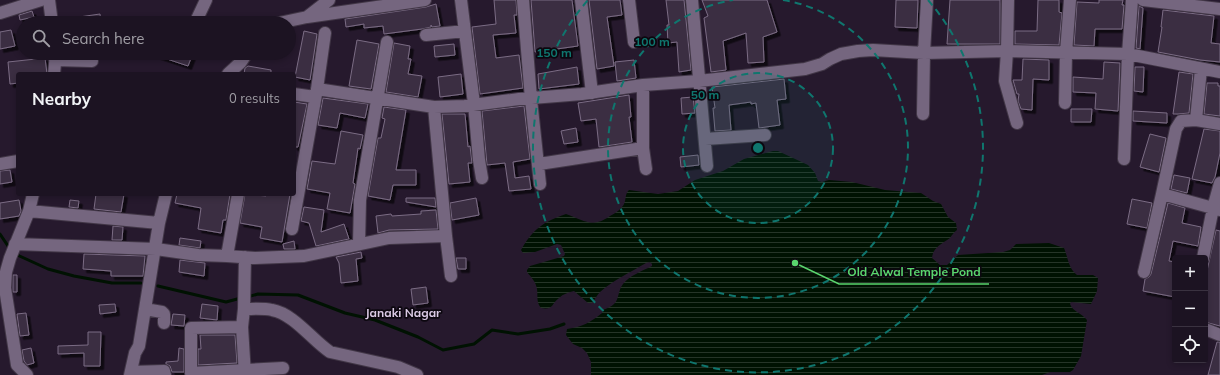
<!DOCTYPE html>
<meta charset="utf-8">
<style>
body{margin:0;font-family:Mulish,sans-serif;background:#251c2a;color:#f1f3f6}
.controls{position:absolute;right:12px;bottom:12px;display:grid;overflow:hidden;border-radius:4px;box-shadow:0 2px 6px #0003}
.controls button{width:36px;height:36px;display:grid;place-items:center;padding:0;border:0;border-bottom:1px solid #3a3240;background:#1c1322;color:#f1f3f6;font:20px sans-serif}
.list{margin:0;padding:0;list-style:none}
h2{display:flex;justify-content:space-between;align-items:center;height:52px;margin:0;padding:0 16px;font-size:17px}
h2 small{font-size:13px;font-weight:400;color:#a09ea5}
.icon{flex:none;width:22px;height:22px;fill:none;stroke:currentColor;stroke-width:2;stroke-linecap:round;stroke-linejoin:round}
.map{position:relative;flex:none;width:1220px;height:375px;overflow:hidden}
.search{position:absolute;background:#1c1322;box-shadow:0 2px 6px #0003;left:16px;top:16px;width:280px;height:44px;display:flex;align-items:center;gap:10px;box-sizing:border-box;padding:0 14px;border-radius:22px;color:#a09ea5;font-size:15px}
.panel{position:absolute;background:#1c1322;box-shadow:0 2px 6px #0003;left:16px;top:72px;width:280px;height:124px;border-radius:4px}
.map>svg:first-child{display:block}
.water{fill:url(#water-rules)}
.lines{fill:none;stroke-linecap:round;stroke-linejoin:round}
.stream{stroke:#001202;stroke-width:3}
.building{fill:#3b2e43;stroke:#7b6c84;filter:url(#shadow)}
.minor-casing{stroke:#423747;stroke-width:14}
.minor{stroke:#75667f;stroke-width:12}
.ring{fill:none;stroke:#0f766e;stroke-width:2;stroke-dasharray:7 5}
.labels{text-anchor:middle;stroke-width:3.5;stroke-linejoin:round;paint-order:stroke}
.neighbourhood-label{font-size:12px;font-weight:bold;fill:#dbcae5;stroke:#0c070f}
.centre{fill:#0f766e;stroke:#0c070f;stroke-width:2}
.ring-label{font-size:12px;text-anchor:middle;font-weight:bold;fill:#0f766e;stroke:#0c070f;stroke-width:3.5;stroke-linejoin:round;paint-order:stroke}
.leader{fill:none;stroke:#5ad56e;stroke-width:1.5}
.callout-dot{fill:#5ad56e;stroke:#0c070f;stroke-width:1.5}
.callout-label{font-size:12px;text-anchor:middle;font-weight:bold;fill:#5ad56e;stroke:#0c070f;stroke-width:3.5;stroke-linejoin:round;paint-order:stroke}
</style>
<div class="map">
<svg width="1220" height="375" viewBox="0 0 1220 375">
<defs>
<pattern id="water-rules" width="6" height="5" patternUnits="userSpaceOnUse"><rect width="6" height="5" fill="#001202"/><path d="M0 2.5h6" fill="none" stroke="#263528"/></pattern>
<filter id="shadow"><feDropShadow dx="3.5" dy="3.5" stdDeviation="0" flood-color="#0009"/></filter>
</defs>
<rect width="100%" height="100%" fill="#26192d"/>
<!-- water -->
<path class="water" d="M773,151h5l30,14 7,8 3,8 4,1 7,-2 23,2 33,8 36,3 12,8 8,3 7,13 8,6 1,7c-3,2 -5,5 -7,8 -8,6 -17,9 -18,20l8,7h7l11,-10 45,-3 7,-2 6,-6 33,-1 15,5c4,9 4,20 13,27h16l5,3 -1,13 -6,13 -20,-2 -1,2c3,8 12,9 17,16l-6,36 -8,14 -3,2h-20l-8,3h-451v-13l-4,-9 -5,-5 -9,-4 -7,-9 1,-6c15,-2 24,-7 35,-16l1,-3c4,-2 8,-3 11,-6 5,-4 4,-14 9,-20 6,-8 19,-13 29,-18v-2l-2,-2 -4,1c-15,9 -33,17 -46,29 -3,3 -5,7 -8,11h-4l-14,-12c-5,1 -11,3 -15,7 -8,6 -5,12 -18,10 -5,-6 -3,-12 -4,-19 -1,-7 -6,-12 -10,-17v-2l3,-4 31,-9 3,-1 1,-2 -4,-9 -4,-1 -22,8 -12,1 -2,-3c12,-21 22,-28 45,-36 18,6 26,15 44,2 4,-2 9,-5 12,-9 5,-5 2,-13 7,-17l29,4 20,-3 17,-11 28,-9 21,-12z"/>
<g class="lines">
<!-- stream -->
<path class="stream" d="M0,234l10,15
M15,254l33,15 26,7 38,7h29
M158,286l68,16 15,-4
M247,297l11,-3 40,1 47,18 30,7 43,17 25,13 31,-6 18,-14 26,4 32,-5 14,-5"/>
</g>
<!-- building -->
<path class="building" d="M494,0h22l1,15h-3l2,18 -23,2 3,23 23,-3 4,33 -43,6 -8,-67 24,-3z
M531,0h41l6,46 -43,6z
M589,0h31l2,15 -15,2 7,49 -17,3z
M666,0h18l7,70 -12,2 -2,-30 -9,1 -1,-18h2z
M702,0h65l10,32 -14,5 1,25 -16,1 -2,-30 -23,8 3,29 -15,2 -7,-54 4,-2z
M896,0h22l-1,28 -22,-1z
M950,0h50v44h-53z
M1038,0h21v12l3,1 -3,32 -44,-1v-13h22z
M1099,0h24l-1,5h2l-2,24h-27l-1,17 -20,-1 3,-43 22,1z
M436,4l4,22 -8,1 -1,-2v2l-9,2 -38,5 -1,-8 -19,2v-4l-18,3 -1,-8 81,-12z
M1139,6l4,2 -3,41 -4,-1z
M1163,10l51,6 -3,27 9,1v18l-20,-2 -42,-8 4,-25h-1z
M32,11l2,6 -14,3 -1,-5z
M100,14l1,9h-29v-5z
M11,30l4,16 -15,3v-17z
M304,31l13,3 -7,46 -15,-3z
M357,40l22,4 -8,45 -22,-3z
M394,43l16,3 -2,13h3l-3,15 14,2 -4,21 -32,-5z
M454,44l1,11 -20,2 -1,-11z
M152,53h41l-5,13 -36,-12z
M45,58l2,16h-29v9l-8,1 -2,-22z
M1023,59l26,1v20l-16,-1 -1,31 -11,-1 -3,-8 1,-7h-2l-4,-14h9z
M634,60l2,18 -19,3 -2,-19z
M1104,62l16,1 -2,48 -23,-2 1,-16 -23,-1v-15l30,2z
M248,66l23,4v4h-27l1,-6z
M577,67l2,17 -40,5 -1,-15z
M1135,67h9l-1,25 -9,-1z
M1179,72l14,2 -4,39 -11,1h-5z
M461,74l2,20 -23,3 -2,-20z
M784,79l2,20 -9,1 3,25 -21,3 -3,-25 -5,1v-2l-22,3 2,25 -16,1 -2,-23h2l-3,-21z
M1207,83h11v3h2v30l-16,-2z
M629,95l2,22h-2l3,25 -33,5 -3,-28 -15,2 -3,-18z
M693,97l2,16 -13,1 -1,-16z
M323,98l45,6 -3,14 -25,-5 -3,15 -19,-3z
M294,102l13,2 -9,43h-4z
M524,106l6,53 -17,3 2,16 14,-2 2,13 -22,2 -4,-28 -18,2 -5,-54z
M384,107l22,3 -10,60h20v15h-23l-3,15 -22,-4 10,-58h3l4,-19 -3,-1z
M1071,109h21l-1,13h-20z
M1133,111l34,2v10l-34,-2z
M442,114h23l3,33 2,-1 2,17h-4l2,19 -21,2z
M576,128l2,14 -14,2 -3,-13z
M1204,129l16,2v22l-5,24 -3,6 -20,-4z
M341,131l22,4 -3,14 -2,-1 -5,35 2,1 -5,29 -23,-4 3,-16 -23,-4 5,-28 23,3z
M1150,134l16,4 -7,34 -19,-5z
M698,155l1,10 -18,2 -1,-10z
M10,170l2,12 -12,2v-13z
M1174,175l16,3 -3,15 -16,-4z
M96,194h28l-3,18 -27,-3z
M177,194h53l-4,26h-3l-2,13 -23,-4 3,-21 -26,-5z
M245,194l21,2 1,-2h23l-8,48 -22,-4 2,-11 -22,-4z
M406,198h29l1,9 -30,-5z
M476,198l3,17 -27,5 -2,-17z
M1132,199l20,4 -5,25 -20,-4z
M19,200l2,11 -2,5 -19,3v-16z
M70,200l9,1 -1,7 -9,-1z
M1168,203l17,5 -3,15 19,4 -3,19 -25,-5 -4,20 6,1v35l-32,-6 2,-12 4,-2 2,-3z
M304,207l20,3 -3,22 23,-8 5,15 -33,7 -7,-23 -8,-2z
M436,210l2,19 -49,1 -11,3 -2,-17 15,-2 1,2 29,-2v-3z
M113,226l10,1 -1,13h-10z
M1216,230l4,1v95l-15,-4v-42z
M180,238l21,3 -1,7 -21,-3z
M294,241l1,8h-11l-1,-5z
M361,252l1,6 -6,1 2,22 -17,2 -2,-20 -3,-6z
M84,254l61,2 -2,20h-32v-5l-28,-2z
M456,258h10v11h-8z
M180,260l25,3 -1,13 -25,-4z
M13,275h4v17h-4z
M426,287l2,16 -15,2 -2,-16z
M115,304l1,8 -16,2 -1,-9z
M202,304l16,2 -1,14 -17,-2z
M26,313l3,22 -9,1 -3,-22z
M173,314l12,1 -1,11 -13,-1z
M88,332h13l-1,34h-16v-13l-26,1v-8l30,-1z
M200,335h35l2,28 -39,2v-16h3z
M1217,342h3v33h-12z
M31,348l3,15 -7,2 -3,-4 -2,-11z
M179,348l5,1v23h-12l-2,-6 -4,-2v-2l12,-1z"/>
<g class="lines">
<defs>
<path id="minor" d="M49,0l3,23
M461,0l13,104 5,56 3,18
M523,0l8,99 9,85
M581,0l11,93
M629,0l5,42
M692,0l15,166
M1008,0l-1,51 -2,30 12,42
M1143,0l77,9
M0,13l41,-13
M307,17l118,-17
M197,19l9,-19
M279,23l28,-6 22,-17
M426,35l39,-4
M55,60l37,1
M1201,69l-5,51 24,4
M54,74l2,-21
M228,74l13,-12 6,-9
M643,85v63l3,21
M317,89l117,18 31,-1 54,-7 63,-5 61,-9 56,-4 106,-12 17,-5 8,-5 11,-5 17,-3 15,-1 51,3 83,-2 121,3 4,-54
M294,94l21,3
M1065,103l1,-50 4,-53
M923,114l1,-61 3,-53
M1196,120l-15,1 -5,8 -14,65 58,16
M705,139l60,-4
M1124,159l4,-105 92,18
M0,164l18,-3
M539,164l104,-16
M29,211l130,12
M292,229l25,-140 8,-56
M446,236l5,40
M15,244l141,5 42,6 29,1 28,2 49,-2 85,-18 57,-2 -12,-129
M359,244l1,-44 27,-158
M227,256l11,-62
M1203,258l10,-50 7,-25
M1144,272l18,-78
M145,309l17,3 2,2v9
M244,309c9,0 19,-1 28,1 22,4 40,30 58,42l68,15 19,8
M242,327l-51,1v45l92,-5
M1205,329l15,6
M131,372l33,-1 1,4
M27,375l-10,-10 -12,-77 1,-16 4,-14 19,-47 4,-17
M130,375l5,-22 4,-7 20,-123 7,-29
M245,375l-3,-48 2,-18 1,-52"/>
</defs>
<!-- minor casing -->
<use href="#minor" class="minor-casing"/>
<!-- minor -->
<use href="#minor" class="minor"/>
</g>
<!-- distance rings -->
<circle cx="758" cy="148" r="75" fill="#0f766e" fill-opacity=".12"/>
<g class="ring">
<circle cx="758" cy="148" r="75"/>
<path d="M783 0A150 150 0 1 1 733 0"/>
<path d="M928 0A225 225 0 1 1 588 0"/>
</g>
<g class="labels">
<!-- neighbourhood labels -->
<g class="neighbourhood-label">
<text x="403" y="317">Janaki Nagar</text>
</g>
</g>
<circle cx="758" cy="148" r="6" class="centre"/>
<g class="ring-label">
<text x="652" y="46">100 m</text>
<text x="554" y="57">150 m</text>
<text x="705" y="99">50 m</text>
</g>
<!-- callouts -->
<path class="leader" d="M795 263L839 284H989"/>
<circle class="callout-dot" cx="795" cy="263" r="4"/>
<g class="callout-label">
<text x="914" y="276">Old Alwal Temple Pond</text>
</g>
</svg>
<div class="controls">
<button>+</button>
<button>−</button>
<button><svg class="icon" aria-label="locate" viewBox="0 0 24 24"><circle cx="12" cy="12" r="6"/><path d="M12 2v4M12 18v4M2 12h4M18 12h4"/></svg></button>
</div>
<div class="search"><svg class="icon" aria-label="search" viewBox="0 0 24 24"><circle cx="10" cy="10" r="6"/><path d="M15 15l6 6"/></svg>Search here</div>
<section class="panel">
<h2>Nearby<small>0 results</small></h2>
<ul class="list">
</ul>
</section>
</div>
